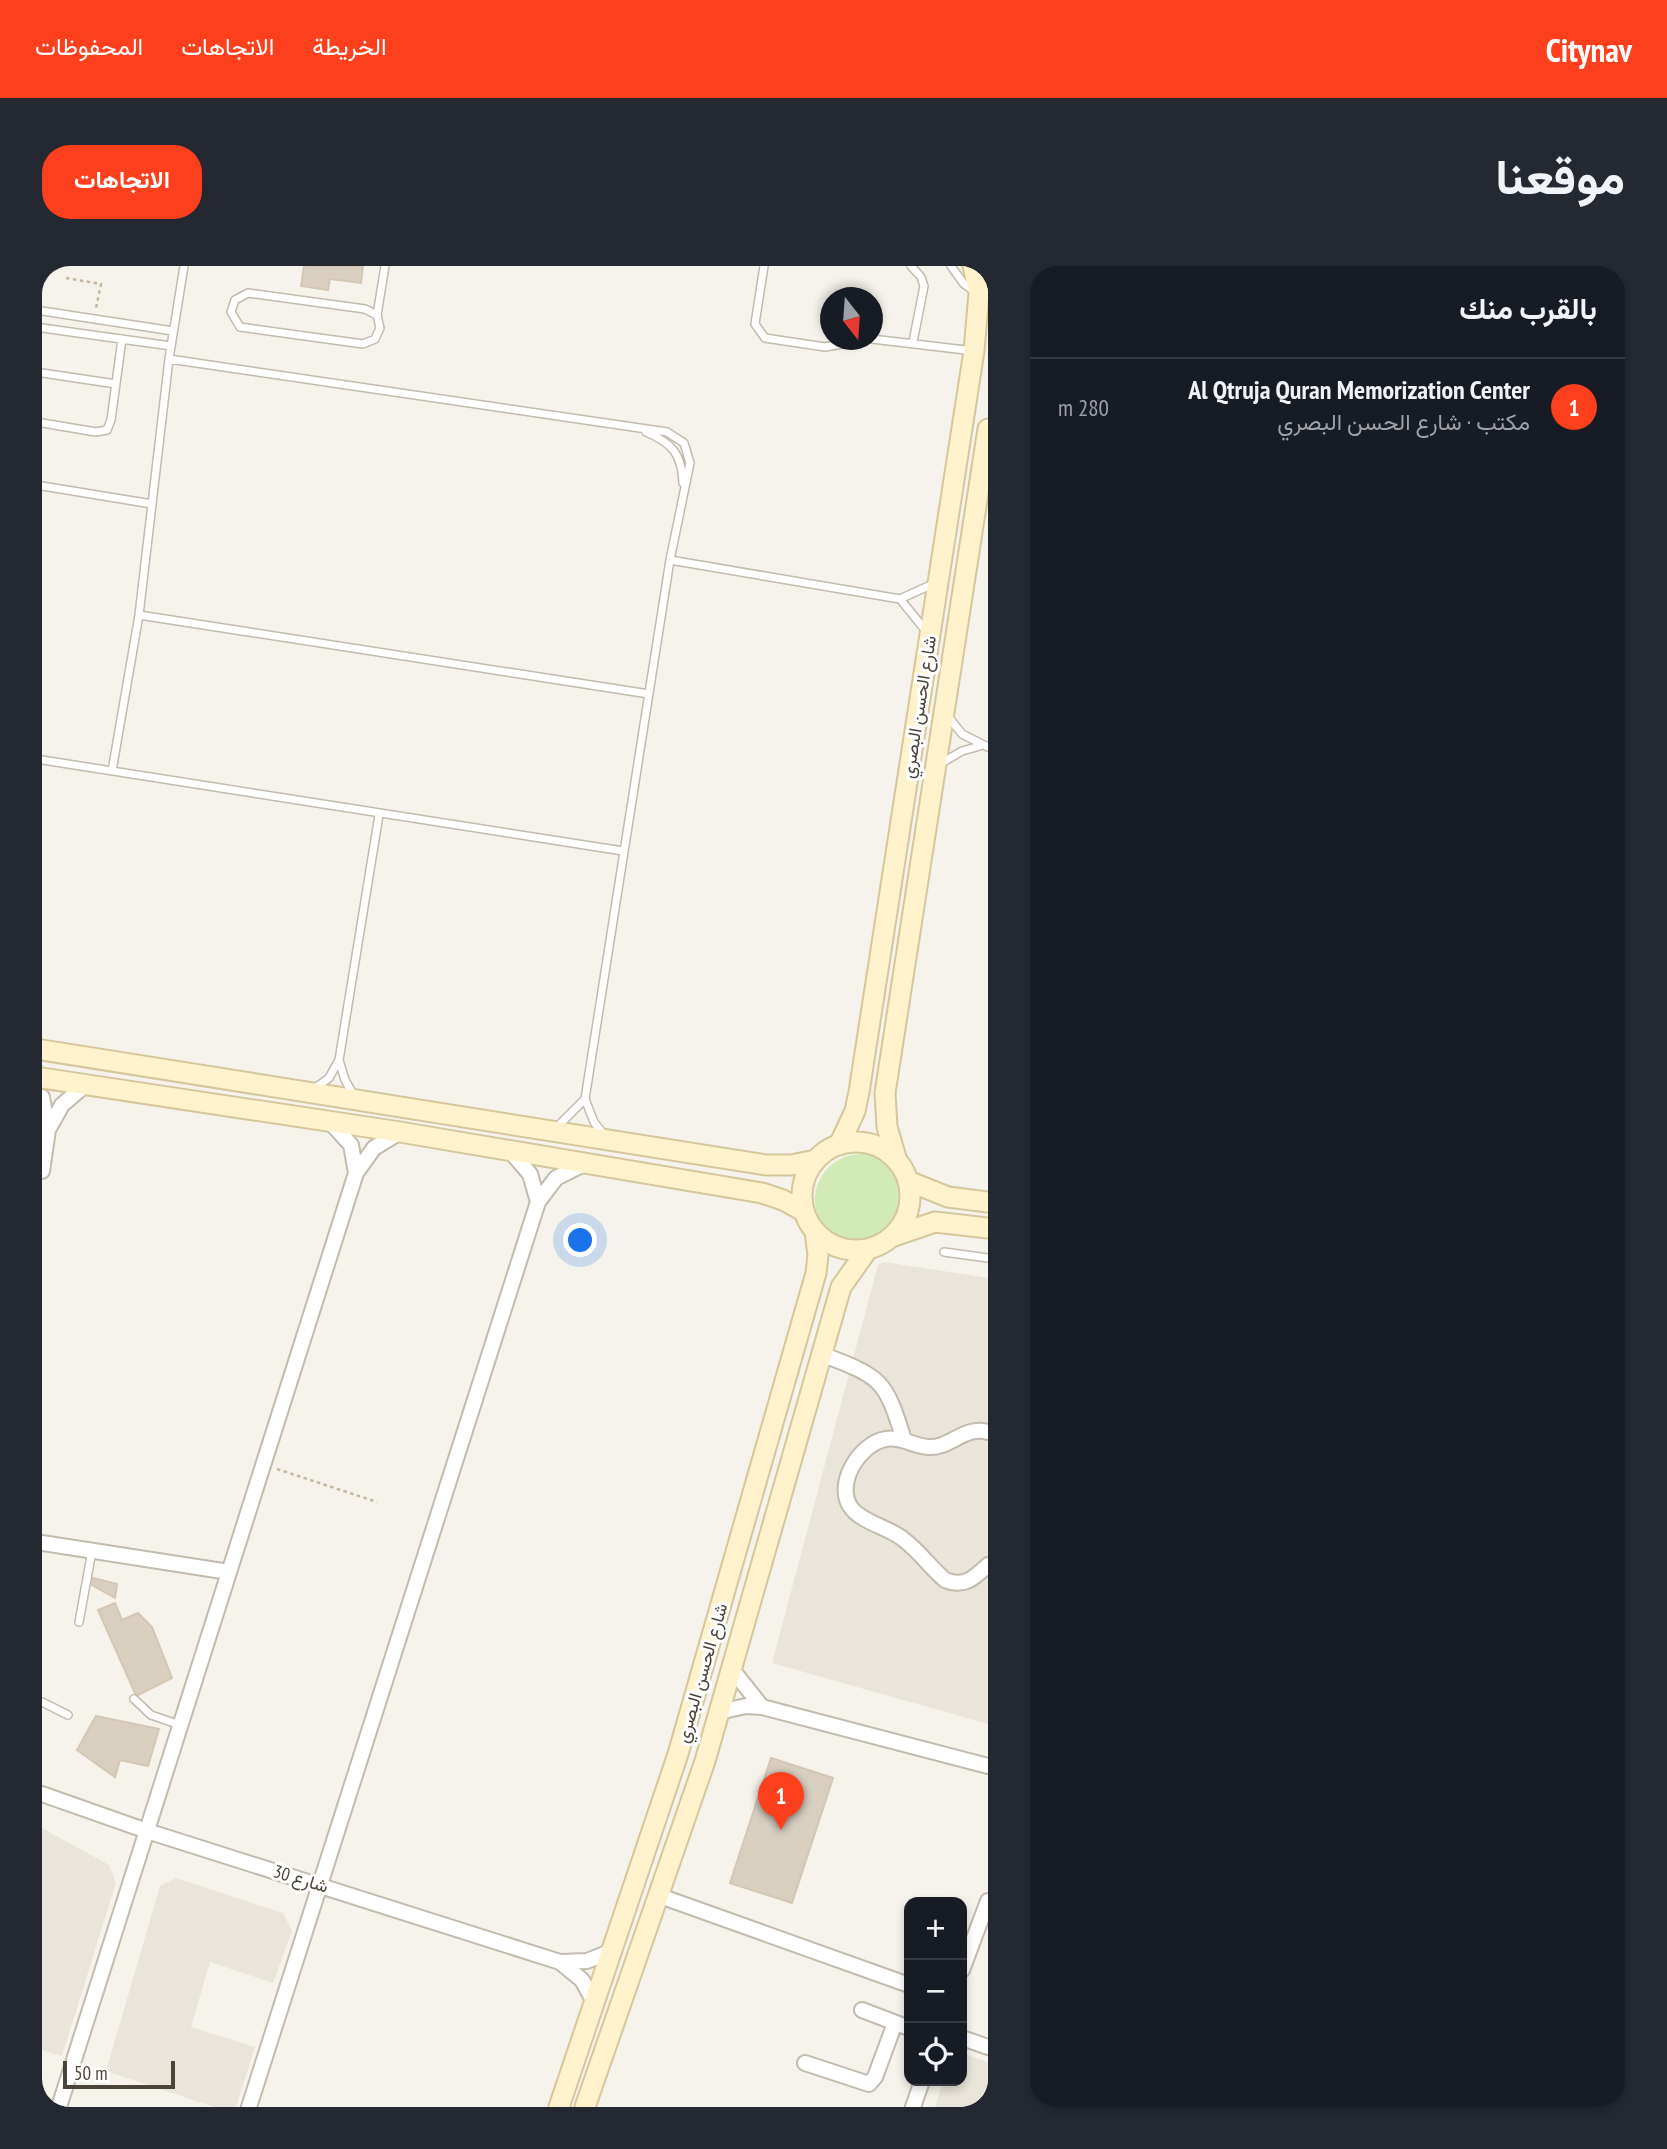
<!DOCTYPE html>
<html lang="ar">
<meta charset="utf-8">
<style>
body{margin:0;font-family:"PT Sans Narrow",Vazirmatn,sans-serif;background:#242831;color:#f1f3f6;direction:rtl}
.controls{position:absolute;right:21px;bottom:21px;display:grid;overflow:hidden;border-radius:14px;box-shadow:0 4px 10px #0003}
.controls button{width:63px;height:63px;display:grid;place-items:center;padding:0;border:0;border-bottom:2px solid #363941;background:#171b24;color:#f1f3f6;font:35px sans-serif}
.compass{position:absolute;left:778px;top:21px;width:63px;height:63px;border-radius:50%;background:#171b24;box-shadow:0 4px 10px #0003;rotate:163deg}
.scale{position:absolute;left:21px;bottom:18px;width:112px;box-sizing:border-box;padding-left:7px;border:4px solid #4b4439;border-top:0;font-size:19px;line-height:24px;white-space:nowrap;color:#4b4439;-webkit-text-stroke:5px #fff;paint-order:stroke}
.you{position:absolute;left:539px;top:975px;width:24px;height:24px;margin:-18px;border:5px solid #fff;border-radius:50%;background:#1a73e8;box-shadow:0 0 0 10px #1a73e833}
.badge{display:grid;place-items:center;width:46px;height:46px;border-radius:50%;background:#fc3f1d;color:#fff;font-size:23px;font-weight:700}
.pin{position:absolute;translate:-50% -58px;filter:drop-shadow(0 2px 4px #0008)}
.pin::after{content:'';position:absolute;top:37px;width:24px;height:21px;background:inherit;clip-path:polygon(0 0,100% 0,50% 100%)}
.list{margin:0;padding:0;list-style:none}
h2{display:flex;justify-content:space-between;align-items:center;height:91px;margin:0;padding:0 28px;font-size:30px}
h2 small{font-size:23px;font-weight:400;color:#9ea1a6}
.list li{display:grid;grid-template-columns:46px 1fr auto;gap:21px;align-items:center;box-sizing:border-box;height:98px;padding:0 28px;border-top:2px solid #363941}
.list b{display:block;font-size:26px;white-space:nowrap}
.list p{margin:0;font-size:23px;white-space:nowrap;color:#9ea1a6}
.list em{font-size:23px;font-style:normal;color:#9ea1a6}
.icon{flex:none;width:38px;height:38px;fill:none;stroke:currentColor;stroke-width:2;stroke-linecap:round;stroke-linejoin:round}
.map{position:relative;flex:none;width:946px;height:1841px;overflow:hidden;direction:ltr;border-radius:28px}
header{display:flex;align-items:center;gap:42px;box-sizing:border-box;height:98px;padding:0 35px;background:#fc3f1d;color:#fff}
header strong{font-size:33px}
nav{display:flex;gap:38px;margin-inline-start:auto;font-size:24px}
.intro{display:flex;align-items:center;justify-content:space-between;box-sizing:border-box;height:168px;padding:0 42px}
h1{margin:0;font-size:49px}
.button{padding:18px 32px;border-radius:28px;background:#fc3f1d;color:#fff;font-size:24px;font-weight:700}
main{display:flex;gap:42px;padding:0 42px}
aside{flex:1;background:#171b24;border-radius:28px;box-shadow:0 4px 10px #0003}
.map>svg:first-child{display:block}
.residential{fill:#eae5da}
.green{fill:#d2eab5}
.building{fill:#d8cfc1;stroke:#d3c7b4;stroke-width:2}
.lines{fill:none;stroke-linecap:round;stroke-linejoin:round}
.lane-casing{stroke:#c2bbae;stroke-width:10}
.street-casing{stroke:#c2bbae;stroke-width:18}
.secondary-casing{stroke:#d6c79b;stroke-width:23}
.path{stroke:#c4b79f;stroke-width:2.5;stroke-dasharray:3.5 3.5;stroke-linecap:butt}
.lane{stroke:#fff;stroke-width:7}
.street{stroke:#fff;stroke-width:14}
.secondary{stroke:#fff3cd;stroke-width:19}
.labels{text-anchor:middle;stroke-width:6;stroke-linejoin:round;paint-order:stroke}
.street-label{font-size:18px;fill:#4b4439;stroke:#fff}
</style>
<header>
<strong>Citynav</strong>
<nav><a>الخريطة</a><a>الاتجاهات</a><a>المحفوظات</a></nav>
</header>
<div class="intro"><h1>موقعنا</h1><a class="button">الاتجاهات</a></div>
<main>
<aside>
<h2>بالقرب منك<small></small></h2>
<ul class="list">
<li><span class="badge">1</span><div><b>Al Qtruja Quran Memorization Center</b><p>مكتب · شارع الحسن البصري</p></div><em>280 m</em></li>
</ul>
</aside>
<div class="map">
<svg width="946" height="1841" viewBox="0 0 946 1841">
<rect width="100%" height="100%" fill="#f6f3ec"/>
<!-- residential -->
<path class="residential" d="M842,996l104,16v446l-216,-61 106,-398z
M0,1562l67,37 7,18 -54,173 -20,-6z
M134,1612l107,35 9,18 -19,52 -63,-21 -19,65 64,20 -19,60h-22l-108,-36 54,-185z
M920,1787l26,9v45h-53l8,-26h19z"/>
<!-- green -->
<path class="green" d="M773 934a46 46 0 1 1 92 0a46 46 0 1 1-92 0Z"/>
<!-- building -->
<path class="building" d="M262,0h59l-2,17 -31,-4 -2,11 -27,-4z
M51,1312l24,6 -2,14 -23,-13z
M73,1337l7,17 16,-7 14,14 20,51 -34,17 -3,-2 -37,-83z
M54,1450l63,13 -11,37 -28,-6 -5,17 -38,-27z
M729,1492l62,20 -41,125 -62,-20z"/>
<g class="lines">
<defs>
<path id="lane" d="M722,0l-9,58 10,14 60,9 40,-7
M869,0l10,11 3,9 -11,56
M909,0l13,18 10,7
M206,27l117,16 12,6 3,13 -5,11 -12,5 -123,-17 -9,-15 4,-12z
M0,45l131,20
M335,49l8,-49
M0,62l129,18
M830,73l102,12
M127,93l498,73 17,11 6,20 -20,97 -85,539 9,23 10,13
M0,107l74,11
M0,157l54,9 11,-2 4,-10 11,-81
M604,166c26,11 36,22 37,51
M0,220l110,18
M628,294l230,39 35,-16
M858,333l26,32
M97,349l510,79
M905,449l15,19 26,13
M0,494l581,91
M898,498l22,-13 18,-5
M70,505l27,-156 30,-256 15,-93
M297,794l6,20 8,14
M273,822l14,-10 10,-18 40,-245
M514,862l29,-29
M902,986l44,6
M37,1356l13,-71
M92,1433l17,16 29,10
M0,1436l26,13"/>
<path id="street" d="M0,831l6,33 -6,41
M290,858l19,21 5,28
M7,862l13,-23 22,-19
M469,886l19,22 8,28
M779,1088c60,23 64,24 83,86
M946,1166c-24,-7 -38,17 -60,15 -15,-1 -27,-11 -42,-8 -26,4 -53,46 -34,70 12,14 36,18 51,30 16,12 27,28 42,41 19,8 29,-2 43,-15
M0,1277l187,29
M689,1402l31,39
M677,1446l27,-6 16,1 226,59
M0,1528l105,37 413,131 22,18 13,24
M618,1630l249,89
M518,1696l27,-1 25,-10
M920,1704l26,-69
M820,1744l47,18
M920,1772l26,9
M763,1797l64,21 6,-7 20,-54
M17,1841l297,-934 18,-25 26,-16
M207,1841l289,-905 18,-24 28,-14
M871,1841l9,-26"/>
<path id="secondary" d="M0,784l724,115h25l25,-5
M0,812l358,54 362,61 21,7 20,11
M760 930a54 54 0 1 1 108 0a54 54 0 1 1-108 0Z
M797,879l16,-34 4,-19 115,-741 5,-58 -6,-27
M855,895l-10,-34 -2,-34 103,-664
M866,915l40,16 40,5
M852,970l41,-14 53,6
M517,1841l119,-353 138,-481 2,-18 -3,-23
M543,1841l120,-346 136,-474 27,-38"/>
</defs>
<!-- lane casing -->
<use href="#lane" class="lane-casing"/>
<!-- street casing -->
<use href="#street" class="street-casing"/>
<!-- secondary casing -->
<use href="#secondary" class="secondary-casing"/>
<!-- path -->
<path class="path" d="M24,12l35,6 -5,24
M235,1203l100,33"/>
<!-- lane -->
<use href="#lane" class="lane"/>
<!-- street -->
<use href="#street" class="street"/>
<!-- secondary -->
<use href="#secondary" class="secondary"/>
</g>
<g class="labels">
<!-- street labels -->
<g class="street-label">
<text transform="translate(877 441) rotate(-81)" y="6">شارع الحسن البصري</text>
<text transform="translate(660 1407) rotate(-74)" y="6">شارع الحسن البصري</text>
<text transform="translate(259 1613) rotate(17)" y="6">شارع 30</text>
</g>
</g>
</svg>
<div class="controls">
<button>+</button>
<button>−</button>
<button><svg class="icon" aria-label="locate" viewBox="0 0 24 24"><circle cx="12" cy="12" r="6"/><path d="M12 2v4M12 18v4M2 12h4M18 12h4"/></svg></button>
</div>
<svg class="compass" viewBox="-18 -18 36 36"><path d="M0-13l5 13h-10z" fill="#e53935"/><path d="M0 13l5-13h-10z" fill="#9ea1a6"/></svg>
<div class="scale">50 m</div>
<div class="you"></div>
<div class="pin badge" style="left:739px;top:1564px">1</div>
</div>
</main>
